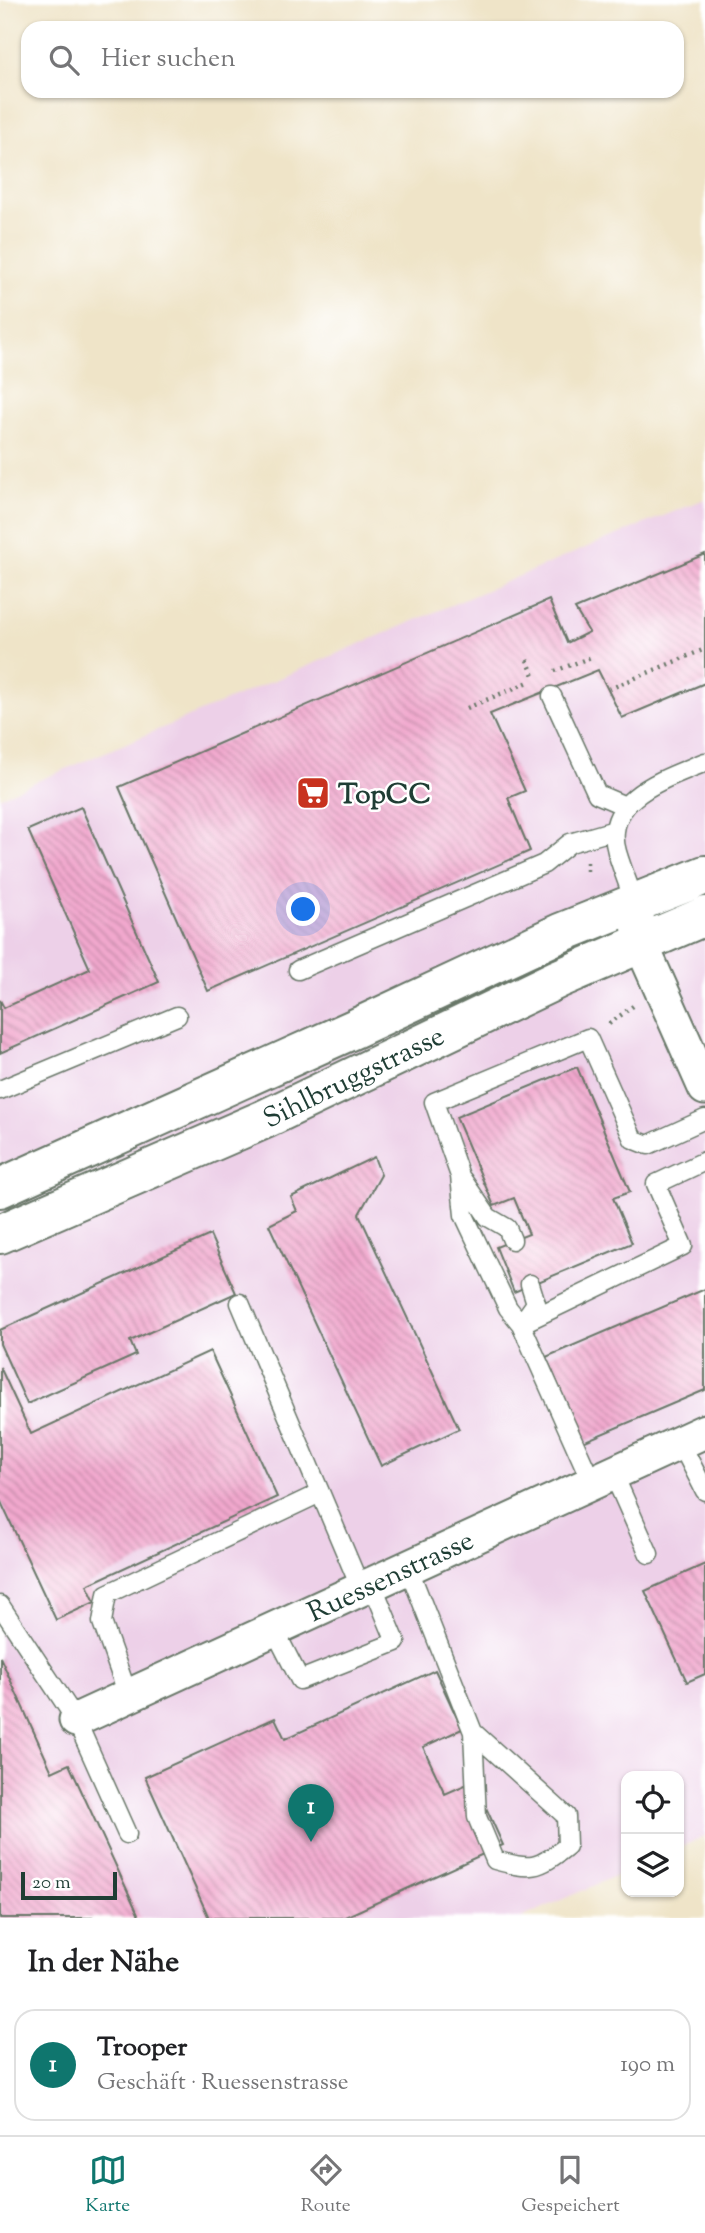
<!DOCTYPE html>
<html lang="de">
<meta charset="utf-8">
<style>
body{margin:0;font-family:"Sorts Mill Goudy",serif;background:#f6f6f6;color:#202124}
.controls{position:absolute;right:21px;bottom:21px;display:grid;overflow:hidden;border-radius:14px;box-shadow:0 2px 5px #0004}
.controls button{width:63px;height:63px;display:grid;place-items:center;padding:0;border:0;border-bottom:2px solid #e0e0e0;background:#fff;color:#202124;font:35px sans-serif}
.scale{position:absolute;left:21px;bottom:18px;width:96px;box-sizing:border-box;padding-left:7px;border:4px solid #1f3d34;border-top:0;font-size:19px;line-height:24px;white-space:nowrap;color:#1f3d34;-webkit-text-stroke:5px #fff;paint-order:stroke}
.you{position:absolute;left:304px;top:910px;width:24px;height:24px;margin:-18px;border:5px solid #fff;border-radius:50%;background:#1a73e8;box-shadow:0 0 0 10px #1a73e833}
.badge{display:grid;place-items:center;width:46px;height:46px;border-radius:50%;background:#0f766e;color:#fff;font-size:23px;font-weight:700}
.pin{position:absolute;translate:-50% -58px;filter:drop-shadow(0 2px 4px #0008)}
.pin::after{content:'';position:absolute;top:37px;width:24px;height:21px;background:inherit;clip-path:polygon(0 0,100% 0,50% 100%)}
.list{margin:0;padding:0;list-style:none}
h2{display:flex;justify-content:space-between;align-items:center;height:91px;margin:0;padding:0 28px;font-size:30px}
h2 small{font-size:23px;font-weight:400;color:#757577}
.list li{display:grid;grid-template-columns:46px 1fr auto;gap:21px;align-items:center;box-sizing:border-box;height:112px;margin:0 14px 14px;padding:0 14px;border:2px solid #e0e0e0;border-radius:21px}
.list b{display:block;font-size:26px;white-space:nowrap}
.list p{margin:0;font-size:23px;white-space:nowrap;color:#757577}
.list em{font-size:23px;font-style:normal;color:#757577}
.icon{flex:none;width:38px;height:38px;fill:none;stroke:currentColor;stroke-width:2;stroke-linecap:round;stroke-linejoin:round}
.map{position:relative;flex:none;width:705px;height:1918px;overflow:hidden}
.search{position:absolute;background:#fff;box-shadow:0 2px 5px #0004;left:21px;right:21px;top:21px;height:77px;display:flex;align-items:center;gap:18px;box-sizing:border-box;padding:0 24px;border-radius:21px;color:#757577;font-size:26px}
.sheet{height:217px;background:#fff}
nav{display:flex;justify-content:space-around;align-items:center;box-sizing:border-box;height:98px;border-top:2px solid #e0e0e0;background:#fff;font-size:19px;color:#757577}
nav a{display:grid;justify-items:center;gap:4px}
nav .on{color:#0f766e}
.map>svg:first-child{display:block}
.built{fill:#edd0e8}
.building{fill:url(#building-back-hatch)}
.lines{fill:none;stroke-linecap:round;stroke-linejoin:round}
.lane-casing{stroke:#687768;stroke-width:21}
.street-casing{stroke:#687768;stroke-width:37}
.primary-casing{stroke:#687768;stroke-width:42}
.path{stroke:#687768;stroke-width:4.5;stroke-dasharray:2 5;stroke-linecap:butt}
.lane{stroke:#fff;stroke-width:18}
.street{stroke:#fff;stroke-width:33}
.primary{stroke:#fff;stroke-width:38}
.labels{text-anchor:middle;stroke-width:5;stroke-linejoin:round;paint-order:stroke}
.poi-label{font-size:28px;font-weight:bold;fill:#1f3d34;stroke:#fff;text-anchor:start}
.street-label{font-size:28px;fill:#1f3d34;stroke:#fff}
</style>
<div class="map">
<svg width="705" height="1918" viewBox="0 0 705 1918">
<defs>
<pattern id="building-back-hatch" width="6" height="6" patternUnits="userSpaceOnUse" patternTransform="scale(1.75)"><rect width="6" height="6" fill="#f2a8ce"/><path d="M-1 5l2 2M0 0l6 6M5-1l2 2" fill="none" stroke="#c38aa8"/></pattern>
</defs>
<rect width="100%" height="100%" fill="#fff"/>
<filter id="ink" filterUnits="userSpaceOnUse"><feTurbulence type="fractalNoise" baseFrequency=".0143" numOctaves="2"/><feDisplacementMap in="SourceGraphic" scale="14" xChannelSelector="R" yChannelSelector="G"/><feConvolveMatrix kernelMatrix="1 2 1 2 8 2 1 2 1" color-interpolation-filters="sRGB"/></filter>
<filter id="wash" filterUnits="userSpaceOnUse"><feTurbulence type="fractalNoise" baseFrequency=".00686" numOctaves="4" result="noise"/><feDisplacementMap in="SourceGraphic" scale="28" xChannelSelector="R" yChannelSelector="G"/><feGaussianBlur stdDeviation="1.57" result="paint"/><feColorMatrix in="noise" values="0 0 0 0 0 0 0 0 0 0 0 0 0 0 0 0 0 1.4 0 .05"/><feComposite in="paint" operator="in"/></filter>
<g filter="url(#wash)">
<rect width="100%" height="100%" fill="#efe4c8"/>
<!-- built -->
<path class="built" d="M705,499v1337l-26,12v-72h-53v95l-105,47h-521v-1121l595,-253z"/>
<g id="blocks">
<!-- building -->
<path class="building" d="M705,554v129l-83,35 -24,-48 -108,44 35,77 -17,7 22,53 -322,140 -89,-204 430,-187 18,43 22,-11 -14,-23z
M81,807l78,175 -159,71v-53l4,8 86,-39 -62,-139z
M577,1067l53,125 -17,6 19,45 -118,49 -18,-45 33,-13 -15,-36 -20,8 -38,-89z
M374,1157l7,18 -22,39 100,215 -78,37 -112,-241 28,-14 -6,-14z
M210,1235l26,58 -106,48 6,14 -109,49 -27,-60v-14z
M705,1289v101l-122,52 -37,-85z
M210,1351l67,146 -190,88 8,17 -39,18 -56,-120v-133l31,67z
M705,1564v110l-18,8 -42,-91z
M0,1657l52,115 17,-8 71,154h-140z
M435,1670l27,59 -39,18 22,47 29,-13 29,64 -160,73h-134l-64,-141 130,-59 10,21z"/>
</g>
</g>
<g filter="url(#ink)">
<use href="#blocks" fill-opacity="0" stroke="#687768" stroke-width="2"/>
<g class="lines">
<defs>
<path id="lane" d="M552,696l45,98 28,12
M635,903c-6,-17 -13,-34 -18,-51 -16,-55 51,-74 88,-90
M298,970l246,-106 26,-21 45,-13
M0,1090l177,-74
M462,1179l26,38 19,11 5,12
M530,1284l6,19 -15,21 -13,-16 -44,-93 -4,-39 -26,-74 154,-64 45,101 15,6 57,-26
M240,1303l121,286
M680,1442l25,49
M613,1473l36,81
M592,1483l-71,-159 162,-78 -27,-62 49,-23
M408,1567l65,165 4,85 18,43c36,10 42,10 72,-14l-1,-30 -93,-84
M0,1605l76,115 51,114
M274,1629l26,51 96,-38 -24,-58
M128,1695l-26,-73 5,-28 213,-101"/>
<path id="street" d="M635,903l6,41 64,144
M76,1720l629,-289"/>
<path id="primary" d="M0,1188l356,-160 204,-95 145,-58
M0,1234l265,-115 293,-140 147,-63"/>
</defs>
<!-- lane casing -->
<use href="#lane" class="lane-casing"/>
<!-- street casing -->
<use href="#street" class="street-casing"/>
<!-- primary casing -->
<use href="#primary" class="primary-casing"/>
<!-- path -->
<path class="path" d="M527,660l8,18
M555,671l39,-15
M609,689l96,-40
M467,708l64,-27
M587,862v13
M609,1024l24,-18"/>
<!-- lane -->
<use href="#lane" class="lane"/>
<!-- street -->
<use href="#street" class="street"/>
<!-- primary -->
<use href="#primary" class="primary"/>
</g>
</g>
<!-- icons -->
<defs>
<symbol id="supermarket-square" viewBox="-11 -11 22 22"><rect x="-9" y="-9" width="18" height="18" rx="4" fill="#c8321e" stroke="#fff"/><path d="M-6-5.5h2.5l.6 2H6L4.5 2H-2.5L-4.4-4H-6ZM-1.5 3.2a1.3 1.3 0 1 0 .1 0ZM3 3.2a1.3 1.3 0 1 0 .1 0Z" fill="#fff"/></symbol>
</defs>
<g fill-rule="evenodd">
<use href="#supermarket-square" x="294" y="774" width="38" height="38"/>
</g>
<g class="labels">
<!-- poi labels -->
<g class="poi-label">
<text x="338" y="803">TopCC</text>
</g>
<!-- street labels -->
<g class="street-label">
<text transform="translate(353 1076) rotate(-26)" y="10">Sihlbruggstrasse</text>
<text transform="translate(390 1575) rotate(-25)" y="10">Ruessenstrasse</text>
</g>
</g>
</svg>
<div class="controls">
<button><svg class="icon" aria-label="locate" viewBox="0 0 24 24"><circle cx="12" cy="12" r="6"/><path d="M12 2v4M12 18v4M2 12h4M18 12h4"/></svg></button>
<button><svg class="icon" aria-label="layers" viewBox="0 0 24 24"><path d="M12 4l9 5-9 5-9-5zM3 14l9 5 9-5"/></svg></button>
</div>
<div class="scale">20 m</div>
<div class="you"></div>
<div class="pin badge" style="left:311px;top:1842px">1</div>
<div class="search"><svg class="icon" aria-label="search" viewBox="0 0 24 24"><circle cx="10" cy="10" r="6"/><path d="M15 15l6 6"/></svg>Hier suchen</div>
</div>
<section class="sheet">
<h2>In der Nähe<small></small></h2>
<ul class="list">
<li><span class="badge">1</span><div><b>Trooper</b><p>Geschäft · Ruessenstrasse</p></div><em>190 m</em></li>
</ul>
</section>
<nav>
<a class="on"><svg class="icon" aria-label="map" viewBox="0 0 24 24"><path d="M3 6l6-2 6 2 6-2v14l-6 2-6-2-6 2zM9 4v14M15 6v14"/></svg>Karte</a>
<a><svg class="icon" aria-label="directions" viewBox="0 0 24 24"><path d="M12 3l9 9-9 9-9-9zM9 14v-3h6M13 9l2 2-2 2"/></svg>Route</a>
<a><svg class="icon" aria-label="saved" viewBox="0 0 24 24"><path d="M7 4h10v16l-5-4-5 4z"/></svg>Gespeichert</a>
</nav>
